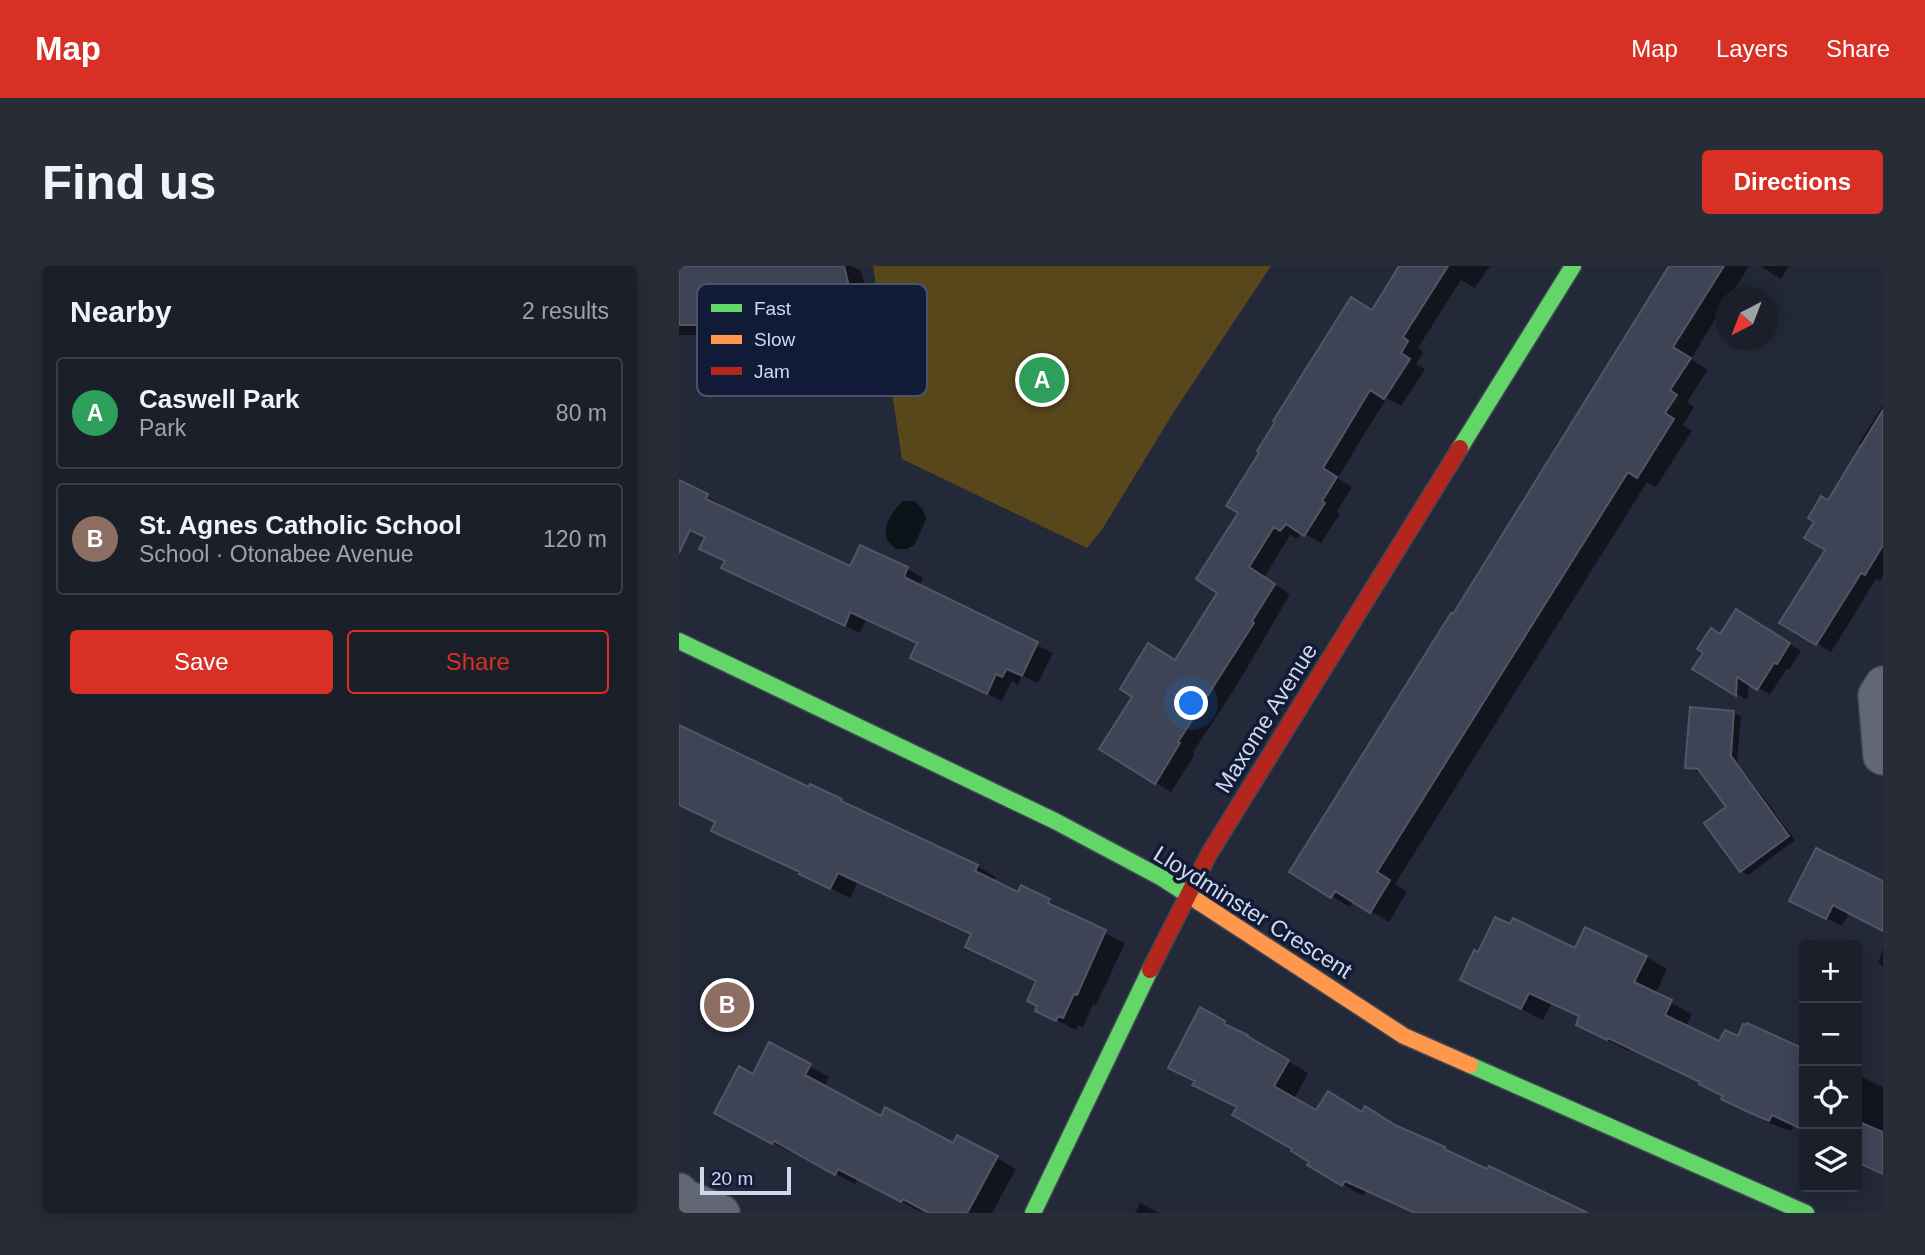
<!DOCTYPE html>
<meta charset="utf-8">
<style>
body{margin:0;font-family:Arial,sans-serif;background:#272c36;color:#f1f3f6}
.controls{position:absolute;right:21px;bottom:21px;display:grid;overflow:hidden;border-radius:7px;box-shadow:0 4px 18px #0003}
.controls button{width:63px;height:63px;display:grid;place-items:center;padding:0;border:0;border-bottom:2px solid #383d47;background:#1a1f2a;color:#f1f3f6;font:35px sans-serif}
.compass{position:absolute;left:1036px;top:21px;width:63px;height:63px;border-radius:50%;background:#1a1f2a;box-shadow:0 4px 18px #0003;rotate:222deg}
.scale{position:absolute;left:21px;bottom:18px;width:91px;box-sizing:border-box;padding-left:7px;border:4px solid #d0d8eb;border-top:0;font-size:19px;line-height:24px;white-space:nowrap;color:#d0d8eb;-webkit-text-stroke:5px #111b37;paint-order:stroke}
.you{position:absolute;left:513px;top:438px;width:24px;height:24px;margin:-18px;border:5px solid #fff;border-radius:50%;background:#1a73e8;box-shadow:0 0 0 10px #1a73e833}
.badge{display:grid;place-items:center;width:46px;height:46px;border-radius:50%;background:#d93025;color:#fff;font-size:23px;font-weight:700}
.pin{position:absolute;translate:-50% -50%;border:4px solid #fff;box-shadow:0 2px 7px #0006}
.list{margin:0;padding:0;list-style:none}
h2{display:flex;justify-content:space-between;align-items:center;height:91px;margin:0;padding:0 28px;font-size:30px}
h2 small{font-size:23px;font-weight:400;color:#9fa2a8}
.list li{display:grid;grid-template-columns:46px 1fr auto;gap:21px;align-items:center;box-sizing:border-box;height:112px;margin:0 14px 14px;padding:0 14px;border:2px solid #383d47;border-radius:7px}
.list b{display:block;font-size:26px;white-space:nowrap}
.list p{margin:0;font-size:23px;white-space:nowrap;color:#9fa2a8}
.list em{font-size:23px;font-style:normal;color:#9fa2a8}
.actions{display:flex;gap:14px;padding:21px 28px}
.actions a{flex:1;padding:16px 0;border:2px solid #d93025;border-radius:7px;text-align:center;font-size:24px;color:#d93025}
.actions .main{background:#d93025;color:#fff}
.icon{flex:none;width:38px;height:38px;fill:none;stroke:currentColor;stroke-width:2;stroke-linecap:round;stroke-linejoin:round}
.map{position:relative;flex:none;width:1204px;height:947px;overflow:hidden;border-radius:7px}
header{display:flex;align-items:center;gap:42px;box-sizing:border-box;height:98px;padding:0 35px;background:#d93025;color:#fff}
header strong{font-size:33px}
nav{display:flex;gap:38px;margin-inline-start:auto;font-size:24px}
.intro{display:flex;align-items:center;justify-content:space-between;box-sizing:border-box;height:168px;padding:0 42px}
h1{margin:0;font-size:49px}
.button{padding:18px 32px;border-radius:7px;background:#d93025;color:#fff;font-size:24px;font-weight:700}
main{display:flex;gap:42px;padding:0 42px}
aside{flex:1;background:#1a1f2a;border-radius:7px;box-shadow:0 4px 18px #0003}
.map>svg:first-child{display:block}
.green{fill:#58471b}
.water{fill:#091518}
.shadow{fill:#0007}
.building{fill:#3e4456;stroke:#515663;stroke-width:2}
.lines{fill:none;stroke-linecap:round;stroke-linejoin:round}
.street-casing{stroke:#414654;stroke-width:38}
.fast-casing{stroke:#414654;stroke-width:19}
.slow-casing{stroke:#414654;stroke-width:19}
.jam-casing{stroke:#414654;stroke-width:19}
.street{stroke:#626774;stroke-width:35}
.fast{stroke:#63d668;stroke-width:16}
.slow{stroke:#ff974d;stroke-width:16}
.jam{stroke:#b3261e;stroke-width:16}
.labels{text-anchor:middle;stroke-width:7;stroke-linejoin:round;paint-order:stroke}
.street-label{font-size:23px;fill:#d0d8eb;stroke:#111b37}
.key{fill:#111b37;stroke:#4a546d;stroke-width:2}
.key-label{font-size:19px;fill:#d0d8eb}
</style>
<header>
<strong>Map</strong>
<nav><a>Map</a><a>Layers</a><a>Share</a></nav>
</header>
<div class="intro"><h1>Find us</h1><a class="button">Directions</a></div>
<main>
<aside>
<h2>Nearby<small>2 results</small></h2>
<ul class="list">
<li><span class="badge" style="background:#2e9e5b">A</span><div><b>Caswell Park</b><p>Park</p></div><em>80 m</em></li>
<li><span class="badge" style="background:#8d6e63">B</span><div><b>St. Agnes Catholic School</b><p>School · Otonabee Avenue</p></div><em>120 m</em></li>
</ul>
<div class="actions"><a class="main">Save</a><a>Share</a></div>
</aside>
<div class="map">
<svg width="1204" height="947" viewBox="0 0 1204 947">
<rect width="100%" height="100%" fill="#232938"/>
<!-- green -->
<path class="green" d="M194,0h398l-96,144 -72,118 -16,20 -185,-89z"/>
<!-- water -->
<path class="water" d="M225,235h11l8,9 3,9 -11,25 -8,5h-11c-3,-3 -6,-5 -8,-8 -8,-12 6,-34 16,-40z"/>
<!-- shadow -->
<path class="shadow" d="M0,0h173l9,5 6,23 18,10 7,27 -53,13 -18,-11 -84,-3v5h-58z
M722,0h89l-15,22 -14,-8 -43,68 5,4 -7,12 9,5 -24,37 -14,-8 -27,43 -22,37 14,9 -15,24 3,3 -19,29 -19,-11 -5,7 -7,-4 -26,43 26,16 -53,91 -44,67 2,2 -24,38 -16,-10 21,-120 44,-70 152,-280z
M991,0h79l-20,32h-4v5l-34,56 17,11 -21,32 7,5 -11,18 9,6 -36,56 -9,-5 -252,402 12,8 -18,30 -35,-21 -4,6 -19,-11 121,-280z
M1081,0h29l-8,13z
M1204,139v171l-3,5 -4,-2 -45,73 -49,-30 45,-72 2,-48 34,-56 -4,-3z
M0,215l43,24 -1,3 130,60 10,-21 47,22 15,9 -4,9 134,66 -15,30 -16,-7 -4,9 -6,-4 -10,20 -75,-35 -9,-22 -52,-24 -6,13 -121,-57 -15,-8 3,-7 -20,-23 -28,-14z
M1069,352l53,33 -12,19 -2,-2 -17,27 -21,-13 -2,18 -52,-32z
M1055,446l7,5 -4,45 58,78 -47,35 -7,-4 -12,-64 -27,-36h-8l-7,-4z
M0,470l131,54 1,-4 166,80 19,11 -3,5 25,12 31,7 19,11 -1,2 58,29 -29,62 -3,-1 -10,24 -5,-3 -2,5 -39,-20 1,-28 -71,-36 5,-10 -115,-53 -7,15 -137,-68 3,-7 -37,-18z
M1204,617v47l-34,-17 -7,13 -35,-17z
M1204,682v19l-5,-4z
M897,684l70,7 21,12 -12,25 37,20 -6,13 34,17 19,-6 9,-13 56,26v79l-10,-5 -3,6 -22,-8 -24,-13 -43,-27 -72,-35 -1,3 -30,-15 -21,-12 3,-6 -30,-14 -8,16 -81,-40z
M521,743l108,64 -14,26 23,13 45,2 222,99h-170l-48,-22 -3,5 -54,-32 2,-2 -72,-54 -68,-40z
M91,779l59,32 -5,10 57,31 73,27 43,13 19,11 -24,44h-60l-9,-5 -2,4 -63,-33 -3,5 -61,-33 -2,2 -56,-30 17,-47z
M1178,809l26,12v87l-26,-19z
M461,937l19,10h-24z"/>
<!-- building -->
<path class="building" d="M0,0h165l7,28 14,-3 8,29 -55,13 -2,-9 -99,-5v6h-38z
M720,0h49l-45,71 5,4 -7,12 9,6 -26,40 -14,-9 -47,78 14,9 -15,24 3,2 -21,33 -18,-12 -6,7 -6,-4 -25,40 26,17 -23,37 2,2 -11,17 -65,102 2,1 -25,41 -56,-35 33,-52 -12,-8 28,-46 27,17 42,-67 -21,-14 42,-66 -12,-7 33,-53 -2,-2 18,-29 -2,-1 78,-124 21,13z
M990,0h55l-51,81 18,11 -21,32 7,5 -12,18 9,6 -37,59 -9,-6 -251,400 13,8 -20,33 -35,-22 -4,7 -42,-26 162,-259 2,1z
M1204,144v135l-18,30 -4,-2 -45,72 -37,-22 46,-73 -21,-12 10,-16 -6,-4 13,-22 7,4z
M0,214l29,14 -2,5 144,67 10,-21 48,22 -4,10 134,65 -16,34 -15,-7 -5,8 -6,-3 -9,20 -77,-36 7,-15 -67,-31 -5,14 -124,-58 4,-7 -26,-12 6,-12 -15,-7 -11,23z
M1057,343l54,34 -13,21 -3,-1 -17,27 -20,-13 -1,19 -44,-27 11,-16 -6,-4 14,-21 9,6z
M1011,441l44,4 -3,45 58,80 -49,36 -36,-49 22,-16 -28,-38 -13,-1z
M0,459l130,62 1,-3 32,15 -1,2 137,64 -3,6 43,21 3,-7 29,14 -2,4 58,27 -29,65 -3,-1 -11,24 -5,-2 -2,5 -21,-10 2,-5 -10,-5 9,-20 -71,-34 6,-13 -133,-61 -8,16 -31,-15 1,-2 -89,-41 4,-9 -36,-17z
M1137,582l67,33v50l-50,-26 -7,14 -37,-18z
M816,651l15,7 3,-6 62,30 10,-21 62,29 -13,26 38,18 -7,15 54,26 6,-11 13,6 5,-12 3,1 1,-2 53,24 -1,3 5,3v77l-32,-15 -3,6 -23,-10 -25,-12 2,-3 -24,-12 1,-2 -92,-44 -1,2 -31,-15 3,-9 -50,-23 -8,16 -61,-29 14,-30 4,2z
M521,741l25,14 -1,3 24,11 -1,1 42,24 -15,26 42,24 12,-19 34,21 3,-6 30,19 50,22 -1,2 43,20 2,-3 99,47h-173l-70,-32 -3,5 -35,-21 2,-3 -18,-11 1,-2 -60,-34 5,-8 -45,-22 3,-4 -27,-13z
M90,776l42,22 -6,11 76,41 4,-9 68,36 4,-8 41,21 -31,57h-38l-26,-14 -2,3 -63,-33 -3,6 -61,-34 -2,3 -58,-31 25,-47 14,8z
M1178,855l26,11v42l-26,-12z"/>
<g class="lines">
<defs>
<path id="street" d="M1204,418l-7,11 5,61 2,1
M0,925l6,6 37,16"/>
<path id="fast" d="M781,182l113,-182
M0,375l376,180 107,57 37,24
M791,799l336,148
M354,947l117,-243"/>
<path id="slow" d="M520,636l205,134 66,29"/>
<path id="jam" d="M471,704l59,-116 251,-406"/>
</defs>
<!-- street casing -->
<use href="#street" class="street-casing"/>
<!-- fast casing -->
<use href="#fast" class="fast-casing"/>
<!-- slow casing -->
<use href="#slow" class="slow-casing"/>
<!-- jam casing -->
<use href="#jam" class="jam-casing"/>
<!-- street -->
<use href="#street" class="street"/>
<!-- fast -->
<use href="#fast" class="fast"/>
<!-- slow -->
<use href="#slow" class="slow"/>
<!-- jam -->
<use href="#jam" class="jam"/>
</g>
<g class="labels">
<!-- street labels -->
<g class="street-label">
<text transform="translate(587 452) rotate(-58)" y="8">Maxome Avenue</text>
<text transform="translate(574 646) rotate(32)" y="8">Lloydminster Crescent</text>
</g>
</g>
<!-- legend -->
<rect x="18" y="18" width="230" height="112" rx="10" class="key"/>
<rect x="32" y="38" width="31" height="8" fill="#63d668"/>
<rect x="32" y="69" width="31" height="9" fill="#ff974d"/>
<rect x="32" y="101" width="31" height="8" fill="#b3261e"/>
<g class="key-label">
<text x="75" y="49">Fast</text>
<text x="75" y="80">Slow</text>
<text x="75" y="112">Jam</text>
</g>
</svg>
<div class="controls">
<button>+</button>
<button>−</button>
<button><svg class="icon" aria-label="locate" viewBox="0 0 24 24"><circle cx="12" cy="12" r="6"/><path d="M12 2v4M12 18v4M2 12h4M18 12h4"/></svg></button>
<button><svg class="icon" aria-label="layers" viewBox="0 0 24 24"><path d="M12 4l9 5-9 5-9-5zM3 14l9 5 9-5"/></svg></button>
</div>
<svg class="compass" viewBox="-18 -18 36 36"><path d="M0-13l5 13h-10z" fill="#e53935"/><path d="M0 13l5-13h-10z" fill="#9fa2a8"/></svg>
<div class="scale">20 m</div>
<div class="you"></div>
<div class="pin badge" style="left:363px;top:114px;background:#2e9e5b">A</div>
<div class="pin badge" style="left:48px;top:739px;background:#8d6e63">B</div>
</div>
</main>
